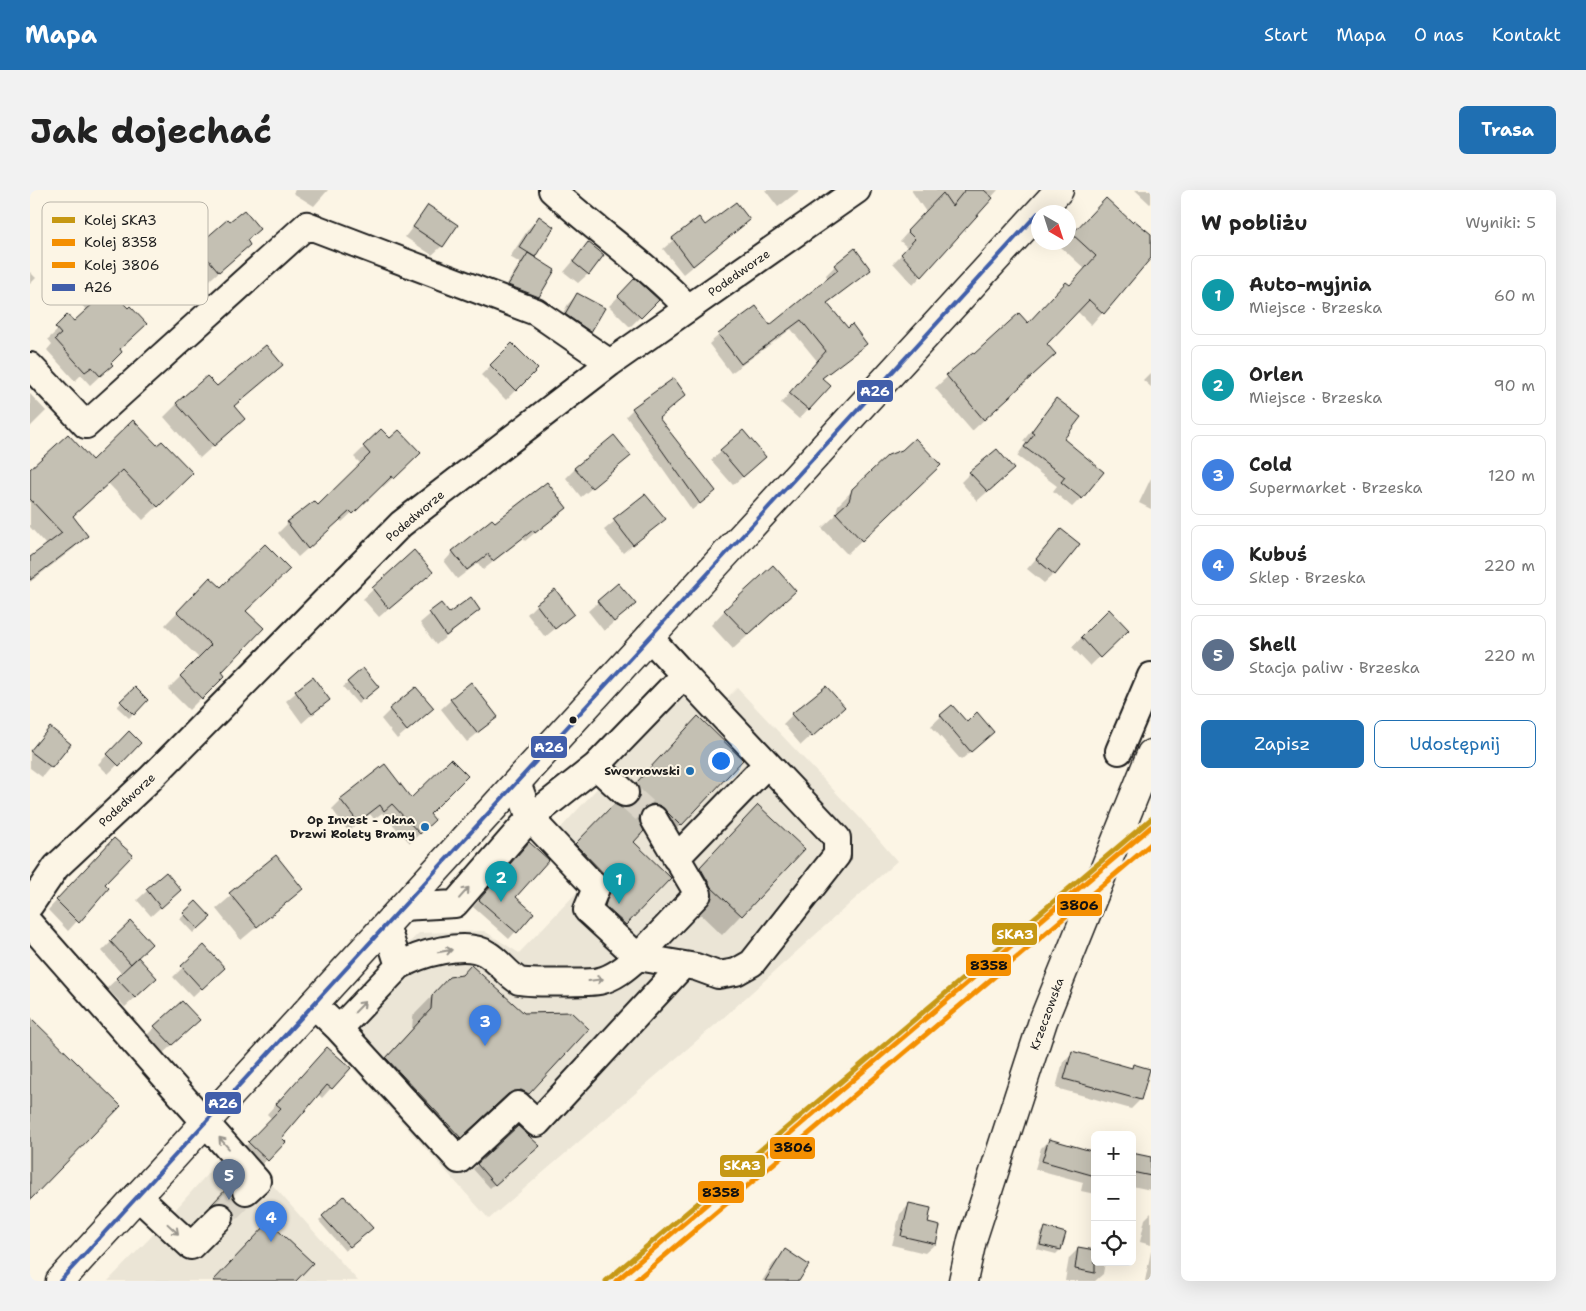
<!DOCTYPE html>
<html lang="pl">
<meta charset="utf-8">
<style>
body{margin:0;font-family:"Shantell Sans",sans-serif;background:#f2f2f2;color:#222}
.controls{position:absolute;right:15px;bottom:15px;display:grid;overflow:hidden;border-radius:8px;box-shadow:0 5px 20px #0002}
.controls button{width:45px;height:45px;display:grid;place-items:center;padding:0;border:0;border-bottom:1px solid #e0e0e0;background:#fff;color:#222;font:25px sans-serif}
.compass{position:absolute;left:1001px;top:15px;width:45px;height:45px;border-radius:50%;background:#fff;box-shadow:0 5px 20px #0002;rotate:141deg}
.you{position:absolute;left:690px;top:570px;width:18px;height:18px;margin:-12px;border:4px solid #fff;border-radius:50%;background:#1a73e8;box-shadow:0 0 0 8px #1a73e833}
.badge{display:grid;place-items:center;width:32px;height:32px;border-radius:50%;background:#1f6fb2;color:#fff;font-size:16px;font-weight:700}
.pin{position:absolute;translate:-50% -41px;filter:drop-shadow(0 1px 2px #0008)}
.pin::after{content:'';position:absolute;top:26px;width:18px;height:15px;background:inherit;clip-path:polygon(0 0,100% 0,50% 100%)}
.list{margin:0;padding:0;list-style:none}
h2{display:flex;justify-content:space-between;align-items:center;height:65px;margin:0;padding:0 20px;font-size:21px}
h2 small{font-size:16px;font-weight:400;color:#767676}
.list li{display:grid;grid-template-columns:32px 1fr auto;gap:15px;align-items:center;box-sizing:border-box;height:80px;margin:0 10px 10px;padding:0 10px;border:1px solid #e0e0e0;border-radius:8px}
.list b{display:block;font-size:19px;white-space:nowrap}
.list p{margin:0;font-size:16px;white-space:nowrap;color:#767676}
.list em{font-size:16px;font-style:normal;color:#767676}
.actions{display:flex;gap:10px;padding:15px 20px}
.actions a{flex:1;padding:11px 0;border:1px solid #1f6fb2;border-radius:8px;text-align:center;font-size:18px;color:#1f6fb2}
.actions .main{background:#1f6fb2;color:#fff}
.icon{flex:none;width:28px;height:28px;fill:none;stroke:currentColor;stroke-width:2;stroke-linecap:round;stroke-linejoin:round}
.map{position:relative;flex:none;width:1121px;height:1091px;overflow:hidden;border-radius:8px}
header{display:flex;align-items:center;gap:30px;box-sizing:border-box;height:70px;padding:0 25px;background:#1f6fb2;color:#fff}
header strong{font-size:24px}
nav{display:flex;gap:28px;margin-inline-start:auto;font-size:18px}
.intro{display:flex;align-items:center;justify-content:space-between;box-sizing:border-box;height:120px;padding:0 30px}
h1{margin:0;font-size:35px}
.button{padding:12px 22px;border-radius:8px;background:#1f6fb2;color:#fff;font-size:18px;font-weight:700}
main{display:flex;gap:30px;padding:0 30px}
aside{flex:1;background:#fff;border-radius:8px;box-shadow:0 5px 20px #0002}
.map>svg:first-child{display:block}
.built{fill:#ebe5d6}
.shadow{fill:#0003}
.building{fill:#c4c0b3;stroke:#1c1c1c}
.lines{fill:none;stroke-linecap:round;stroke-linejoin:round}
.minor-tunnel{stroke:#dad4c7;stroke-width:26;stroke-dasharray:26 13;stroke-linecap:butt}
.minor-casing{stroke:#1c1c1c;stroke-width:30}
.major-casing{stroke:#1c1c1c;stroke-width:31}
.minor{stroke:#fcf5e5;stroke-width:26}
.major{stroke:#fcf5e5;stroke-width:28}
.bus-1-casing{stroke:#fcf5e5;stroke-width:8}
.bus-1{stroke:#415eaa;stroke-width:4}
.rail-1-casing{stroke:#fcf5e5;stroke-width:9}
.rail-2-casing{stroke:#fcf5e5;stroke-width:9}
.rail-3-casing{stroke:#fcf5e5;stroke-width:9}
.rail-1{stroke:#c69813;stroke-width:5}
.rail-2{stroke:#f48f01;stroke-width:5}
.rail-3{stroke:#f48f01;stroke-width:5}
.oneway{stroke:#97938b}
.bus-dot{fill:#1c1c1c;stroke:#fcf5e5;stroke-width:2}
.poi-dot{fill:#1f6fb2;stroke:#fcf5e5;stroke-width:2}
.labels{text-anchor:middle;stroke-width:4;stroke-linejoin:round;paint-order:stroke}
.street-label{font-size:12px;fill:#1c1c1c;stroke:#fcf5e5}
.poi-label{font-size:12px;font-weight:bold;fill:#1c1c1c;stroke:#fcf5e5;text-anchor:end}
.key{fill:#fcf5e5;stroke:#b9b4a9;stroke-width:1}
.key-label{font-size:14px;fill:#1c1c1c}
.line-badge{stroke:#fcf5e5;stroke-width:2}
.badge-label{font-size:14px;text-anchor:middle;font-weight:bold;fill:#fff}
.pale-badge-label{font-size:14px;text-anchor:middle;font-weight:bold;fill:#111}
</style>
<header>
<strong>Mapa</strong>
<nav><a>Start</a><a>Mapa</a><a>O nas</a><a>Kontakt</a></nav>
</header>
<div class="intro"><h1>Jak dojechać</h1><a class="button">Trasa</a></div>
<main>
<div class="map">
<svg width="1121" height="1091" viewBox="0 0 1121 1091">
<rect width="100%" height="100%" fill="#fcf5e5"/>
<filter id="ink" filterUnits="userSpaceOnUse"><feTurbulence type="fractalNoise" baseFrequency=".02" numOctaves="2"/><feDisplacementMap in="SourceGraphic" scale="10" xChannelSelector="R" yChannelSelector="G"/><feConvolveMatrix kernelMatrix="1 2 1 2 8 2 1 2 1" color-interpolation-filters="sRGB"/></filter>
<g filter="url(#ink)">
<!-- built -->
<path class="built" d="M707,498l124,131 36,42 -175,158 -233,200 -170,-189 100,-97 65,-2 35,22 61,-64 -21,-19 -1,-39 123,-134 44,3z
M205,953l123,138h-250l42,-43z"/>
<!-- shadow -->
<path class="shadow" d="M265,0h33l-14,16 -21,-13z
M735,0h35l-22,17z
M881,0h87l-85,95 -20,-22 15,-15 -8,-7 26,-29z
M1105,0h16v13l-1,1z
M399,16l13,40 -10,9 -27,-18z
M1064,21l38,13 19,11v21l-60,69 -14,-14 -32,33 -3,22 -70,65 -37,-43 38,-34 1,1 53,-31 42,-38 16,-17 -24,-22 7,-5v-3z
M509,28l13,9 -19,31 5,38 -10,10 -28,-11 20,-32 -10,-6 19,-29z
M669,28l6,8 33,3 -55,45 -20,-25z
M198,31l30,8 -12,12 3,4 -45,40 -21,-24z
M558,54v30l-10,9 -14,-11z
M805,76l34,4 -42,34 20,25 18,15 -44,35 8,7 -30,33 -18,-16 37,-41 -27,-33 -60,44 -22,-29 10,-9 51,-8 58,-48 -2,-4z
M0,82l6,6 -6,6z
M605,90l22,20 -27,27 -21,-21z
M548,104l12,37 -9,10 -24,-17 11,-20z
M61,105l37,15 -9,40 -17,24 -12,11 -9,-10 -6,6 -28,-31 5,-6 -4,-5 10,-9 16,-7 13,-12 -6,-7z
M482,155l24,24 -30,31 -25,-25z
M251,175l-48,42 10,12 -43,39 -36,-41 13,-13z
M1121,182v15l-8,-7z
M0,204l16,17 -16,16z
M1026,210l7,39 18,59 -9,9 -19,-16 4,-5 -40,-30 9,-13 -3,-2z
M603,219l25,9 57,73 -23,19 -66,-94z
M103,232l45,65 -35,33 -35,-37 -36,33 15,20 -14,13 -43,33v-23l17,-13 -17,-19v-56l62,-9z
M351,241l9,9 30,13 -37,34 -2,-2 -39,37 -2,-2 -42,37 -20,-24 10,-10 30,-17 43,-42 -7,-7z
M691,261l34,15 -22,19 -22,-25z
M590,275l-39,32 -15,-19 9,-9z
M940,283l33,5 -26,23 -16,-19z
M1121,288v31l-12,-6z
M895,289l-78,75 -25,-26 13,-12 3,-11 15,-15z
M615,306l19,23 -41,34 -19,-23z
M535,318l-40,33 -2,-3 -40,32 -5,-7 -21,16 -13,-17 9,-10 41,-28z
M1022,350l2,34 -10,9 -17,-14z
M384,362l17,20 -52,45 -16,-18z
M180,388l35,34 -25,60 3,4 -34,34 -21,-21 31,-31 -34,-33z
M588,395l16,19 -30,27 -16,-20z
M507,414l36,10 -28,23 -18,-23z
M411,415l8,10 30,-5 -43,35 -16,-22z
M750,416l-47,43 -22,-24 14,-15z
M1079,421l18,19 -37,36 -18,-19z
M282,489l16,21 -26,23 -16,-22z
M318,493l25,8 -15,13 -15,-17z
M105,498l11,12 -17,18 -12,-11z
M421,510l46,17 -30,25 -26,-33z
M922,516l31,35 -22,19 -30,-34z
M403,518l-36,31 -16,-20 9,-9z
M762,525l41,1 -32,29 -18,-21z
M20,539l19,15 -27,33 -12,-9v-17z
M655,542l-5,93 -13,13 -20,-19 -9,-2 -6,25 37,36 -58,60 -12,-42 -36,-37 38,-40 25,-10 -3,-11z
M99,543l11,10 -32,31 -10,-10z
M311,610h70l23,20 -24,23 -28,-30 -8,6 -4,-5 -22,17 -16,-22z
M728,616l45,43 -81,86 -30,-29 -11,-19z
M75,659l-2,35 4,4 -39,43 -20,-21z
M493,660l-9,47 18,16 -23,26 -36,-32z
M246,667l26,32 -61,51 -25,-31z
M136,684l14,16 -29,26 -14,-16z
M166,713l14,14 -17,16 -13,-14z
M81,752l25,16 10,30 -21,19 -18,-19 15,-14 -20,-23z
M174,757l9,30 -21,20 -19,-20z
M420,788l74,37 63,14 -79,84 -7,-4 -13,4 -47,43 -74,-78 45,-49 1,-13z
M125,837l34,3 -27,24 -16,-18z
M1042,863l58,16 3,-4 7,35 -9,9 -75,-21 7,-26z
M287,868l14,30 -9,10 -4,-4 -38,44 4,4 -27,27 -17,-17 32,-33 -5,-5z
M488,937l16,23 -44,38 -17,-19z
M1019,950l43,12 3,-3v45l-14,-3 2,-9 -48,-13 6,-21z
M1102,964l19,4v32l-19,-4z
M203,994l-3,10 7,10 -10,9 -8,-7 -8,1z
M314,1008l23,34 -22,19 -26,-30z
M880,1014l16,20 12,3 -3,17 -10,9 -33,-8 8,-31z
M1121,1023v32l-11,-3 5,-23z
M1016,1038l14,22 -4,4 -19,-5 4,-16z
M1049,1058l16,14h10l-2,12 -8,7h-30l4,-23z
M756,1061l12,30h-36l11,-17z
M1121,1061v30h-6z"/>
<!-- building -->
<path class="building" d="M935,0h19l9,8 -71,79 -21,-23 14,-15 -8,-8 36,-38 9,13z
M1076,8l26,24 2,-2 17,14v24l-47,56 -15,-14 -42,44 9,10 -72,66 -38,-45 27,-23 1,2 45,-41 9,10 38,-41 4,3 26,-29 -24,-22z
M706,12l14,18 -57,46 -21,-28 27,-21 6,8z
M398,15l30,20 -15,22 -30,-20z
M214,20l16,19 -13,11 3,5 -31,27 -22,-26 31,-27 2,2z
M509,26l15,11 -19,30 -16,-10z
M558,52l16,13 -15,20 -16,-13z
M825,58l16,22 -44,33 21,25 4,-4 15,20 -45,34 9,8 -22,24 -20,-17 37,-42 -25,-31 -60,44 -23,-30 38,-28 14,19 68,-55 -4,-5z
M498,63l27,17 -16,27 -31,-12z
M605,88l24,22 -18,18 -23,-22z
M73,92l25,26 2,-2 17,18 -27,25 2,3 -11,11 2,2 -13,11 -8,-9 -7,5 -30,-33 6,-5 -6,-7 12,-12 7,6 22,-20 -6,-7z
M547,103l28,15 -14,24 -26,-18z
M482,153l26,26 -22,22 -26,-26z
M236,155l17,20 -49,41 11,13 -31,27 -38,-43 31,-27 10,10z
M644,188l12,17 -27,23 57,73 -16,13 -68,-96z
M1026,208l25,19 -17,22 40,33 -22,27 -21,-17 4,-5 -41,-30 10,-13 -3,-2z
M103,230l24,25 5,-4 31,32 -35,34 -35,-37 -50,46 15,20 -58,44v-23l32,-24 -32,-34v-30l38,-35 24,26z
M351,239l9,9 9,-8 22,23 -27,26 -2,-3 -39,38 -3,-3 -42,38 -21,-27 27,-21 4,4 52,-51 -7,-8z
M713,240l23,27 -23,20 -23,-27z
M584,245l17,21 -39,32 -18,-20z
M885,248l26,27 -79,76 -26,-28 13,-12 3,-12 36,-34 14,-5z
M967,259l17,20 -26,23 -19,-20z
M517,292l20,26 -32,25 -2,-3 -40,31 -5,-7 -21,16 -15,-19 40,-32 3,3z
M615,304l21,25 -33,26 -20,-26z
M1031,339l19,15 -25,31 -19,-16z
M235,354l25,25 -44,42 18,17 -42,44 3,4 -23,23 -22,-23 31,-31 -34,-33 33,-35 11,10z
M384,360l19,22 -44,37 -17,-21z
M743,375l23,26 -48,44 -24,-25z
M588,393l18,21 -22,18 -17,-21z
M525,399l19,25 -19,15 -19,-25z
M441,407l9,13 -34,26 -17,-24 12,-9 8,10z
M1079,419l20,21 -29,28 -19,-21z
M333,478l16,19 -16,13 -16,-18z
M283,487l17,23 -18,14 -17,-23z
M441,492l27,35 -21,16 -27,-34z
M796,496l19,21 -33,30 -21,-23z
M105,497l13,13 -14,15 -14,-14z
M386,497l18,21 -27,23 -18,-22z
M922,515l15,17 10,-10 17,20 -23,20 -31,-37z
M668,526l45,44 -62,66 -20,-20 -8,-2 -7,2 -5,5 -2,9 5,11 -10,11 37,36 -45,47 -21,-19 7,-24 -37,-38 39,-40 8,4 7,-1 7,-3 4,-8 -4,-13z
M20,537l21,17 -19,24 -22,-17z
M99,541l12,12 -22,23 -12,-12z
M421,569l17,17 -38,38 5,6 -15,14 -28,-30 -8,7 -4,-6 -22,17 -18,-23 45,-35 26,34z
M728,615l47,44 -63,67 -31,-29 -11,-20z
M84,648l19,17 -28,29 4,4 -30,35 -23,-23z
M499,652l20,18 -33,37 18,16 -17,20 -38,-33z
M246,665l27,34 -46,38 -28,-34z
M136,682l15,18 -20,18 -15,-19z
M166,711l15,16 -13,12 -15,-16z
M101,731l21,23 -21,20 -21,-23z
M174,755l21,23 -23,21 -21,-23z
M108,767l19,21 -22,20 -19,-20z
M441,775l53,48 47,-1 18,17 -60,65 -8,-4 -13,4 -47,44 -75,-80 45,-49 1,-14 17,-18 13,-2z
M152,811l18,19 -28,25 -18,-19z
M0,827l91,89 -91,94z
M297,857l24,21 -19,21 -5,-4 -45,53 4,4 -18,19 -20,-19 33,-34 -5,-4z
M1042,861l60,17 1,-4 17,5 -9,31 -77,-21z
M488,936l22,20 -45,39 -18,-21z
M1019,949l46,13v24l-53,-15z
M1102,963l19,4v19l-19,-4z
M205,990l-4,14 8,10 -6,6 -10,-8 -7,1 -6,3z
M314,1006l29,32 -23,19 -28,-31z
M879,1013l22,5 -3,15 12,3 -4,18 -35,-8z
M239,1032l44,41 -17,18h-83z
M1015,1037l21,6 -5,17 -21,-5z
M1048,1057l17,3v23l-20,-4z
M755,1059l24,16 -10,16h-34z"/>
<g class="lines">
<!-- minor-tunnel -->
<path class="minor-tunnel" d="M595,603l29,26
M190,1027l26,-26"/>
<defs>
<path id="minor" d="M522,0c44,41 95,74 136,118
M0,176l56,59 221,-200 229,87 74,51
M619,447l35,38
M1089,561l32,-75
M595,603l-29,-27 -66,52 66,70 -9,22 51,47 60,-63 -44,-75
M646,668l91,-94
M0,715l26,-38 94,-88 251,-255 209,-161 247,-173
M372,717l53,-3 75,-86 -13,-36
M0,734l227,257 -11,10
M369,776c20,-12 67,-26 88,-12 12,7 20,20 32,27 4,2 74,2 80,0 15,-3 28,-14 39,-24l58,10 22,8 18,-3 16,-9 85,-108v-17l-153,-163 -88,91
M283,814l26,25 60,-63 -13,-41
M309,839l120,131 59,-55 19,18 146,-158
M107,1006l54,50 29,-29"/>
<path id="major" d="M1009,22l20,-22
M30,1091l978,-1068
M933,1091l9,-41 71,-219 108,-267"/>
</defs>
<!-- minor casing -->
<use href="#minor" class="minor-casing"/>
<!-- major casing -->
<use href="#major" class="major-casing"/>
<!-- minor -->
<use href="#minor" class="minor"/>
<!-- major -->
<use href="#major" class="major"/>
<defs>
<path id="bus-1" d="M30,1091l978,-1068"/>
</defs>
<!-- bus-1 casing -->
<use href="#bus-1" class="bus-1-casing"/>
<!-- bus-1 -->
<use href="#bus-1" class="bus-1"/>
<defs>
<path id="rail-1" d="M576,1091l545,-462"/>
<path id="rail-2" d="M586,1091l535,-454"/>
<path id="rail-3" d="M605,1091l516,-437"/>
</defs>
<!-- rail-1 casing -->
<use href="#rail-1" class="rail-1-casing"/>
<!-- rail-2 casing -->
<use href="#rail-2" class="rail-2-casing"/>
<!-- rail-3 casing -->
<use href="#rail-3" class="rail-3-casing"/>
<!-- rail-1 -->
<use href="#rail-1" class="rail-1"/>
<!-- rail-2 -->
<use href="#rail-2" class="rail-2"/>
<!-- rail-3 -->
<use href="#rail-3" class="rail-3"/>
</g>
<!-- one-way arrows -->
<defs><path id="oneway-shaft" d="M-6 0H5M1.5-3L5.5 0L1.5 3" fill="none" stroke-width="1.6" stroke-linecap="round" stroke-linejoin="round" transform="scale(1.25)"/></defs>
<g class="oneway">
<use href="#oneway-shaft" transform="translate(434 703) rotate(-49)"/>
<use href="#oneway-shaft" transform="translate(415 761) rotate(-10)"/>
<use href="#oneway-shaft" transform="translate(566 790) rotate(-8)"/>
<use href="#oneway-shaft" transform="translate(330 817) rotate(-46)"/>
<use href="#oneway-shaft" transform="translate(194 953) rotate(-131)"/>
<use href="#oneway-shaft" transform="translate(143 1039) rotate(43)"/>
</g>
</g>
<!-- markers -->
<circle class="bus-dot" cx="543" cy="530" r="4.5"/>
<g class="poi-dot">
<circle cx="660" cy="581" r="5"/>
<circle cx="395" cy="637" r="5"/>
</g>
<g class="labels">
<!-- street labels -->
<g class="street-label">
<text transform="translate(709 83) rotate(-35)" y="4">Podedworze</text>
<text transform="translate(385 326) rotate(-40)" y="4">Podedworze</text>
<text transform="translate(97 610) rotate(-43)" y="4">Podedworze</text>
<text transform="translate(1017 824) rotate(-70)" y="4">Krzeczowska</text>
</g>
<!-- poi labels -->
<g class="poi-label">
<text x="650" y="585">Swornowski</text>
<text x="385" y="634">Op Invest - Okna<tspan x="385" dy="14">Drzwi Rolety Bramy</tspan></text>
</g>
</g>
<!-- legend -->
<rect x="12" y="12" width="166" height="103" rx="8" class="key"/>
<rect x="22" y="27" width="23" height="6" fill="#c69813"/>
<rect x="22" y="49" width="23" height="7" fill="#f48f01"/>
<rect x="22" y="72" width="23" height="6" fill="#f48f01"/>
<rect x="22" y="94" width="23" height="7" fill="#415eaa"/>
<g class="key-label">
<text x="54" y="35">Kolej SKA3</text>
<text x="54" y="57">Kolej 8358</text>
<text x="54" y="80">Kolej 3806</text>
<text x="54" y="102">A26</text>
</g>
<g class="line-badge">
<rect x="826" y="189" width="38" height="24" rx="5" fill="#415eaa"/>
<rect x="500" y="545" width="38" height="24" rx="5" fill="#415eaa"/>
<rect x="1026" y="703" width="47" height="24" rx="5" fill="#f48f01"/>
<rect x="961" y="732" width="47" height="24" rx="5" fill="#c69813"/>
<rect x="935" y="763" width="47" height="24" rx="5" fill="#f48f01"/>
<rect x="174" y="901" width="38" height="24" rx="5" fill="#415eaa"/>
<rect x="739" y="946" width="47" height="24" rx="5" fill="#f48f01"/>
<rect x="689" y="964" width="47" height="24" rx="5" fill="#c69813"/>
<rect x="667" y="990" width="48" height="24" rx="5" fill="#f48f01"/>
</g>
<g class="badge-label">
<text x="845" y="206">A26</text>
<text x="519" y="562">A26</text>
<text x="985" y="749">SKA3</text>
<text x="193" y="918">A26</text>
<text x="712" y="980">SKA3</text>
</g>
<g class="pale-badge-label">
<text x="1049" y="720">3806</text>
<text x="959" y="780">8358</text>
<text x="763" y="962">3806</text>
<text x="691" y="1007">8358</text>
</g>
</svg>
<div class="controls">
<button>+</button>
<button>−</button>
<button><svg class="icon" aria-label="locate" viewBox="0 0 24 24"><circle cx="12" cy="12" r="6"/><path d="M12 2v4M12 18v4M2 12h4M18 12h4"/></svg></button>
</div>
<svg class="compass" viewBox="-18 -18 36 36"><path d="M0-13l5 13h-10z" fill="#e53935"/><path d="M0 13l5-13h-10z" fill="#767676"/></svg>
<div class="you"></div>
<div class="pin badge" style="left:589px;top:714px;background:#0f9aa8">1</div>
<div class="pin badge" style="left:471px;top:712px;background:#0f9aa8">2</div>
<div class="pin badge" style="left:455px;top:856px;background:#3f7fe0">3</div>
<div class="pin badge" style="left:241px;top:1052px;background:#3f7fe0">4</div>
<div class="pin badge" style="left:199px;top:1010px;background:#5c6f8a">5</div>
</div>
<aside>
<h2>W pobliżu<small>Wyniki: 5</small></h2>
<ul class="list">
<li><span class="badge" style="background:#0f9aa8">1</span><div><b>Auto-myjnia</b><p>Miejsce · Brzeska</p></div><em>60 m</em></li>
<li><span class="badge" style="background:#0f9aa8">2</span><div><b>Orlen</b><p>Miejsce · Brzeska</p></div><em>90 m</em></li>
<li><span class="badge" style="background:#3f7fe0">3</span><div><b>Cold</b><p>Supermarket · Brzeska</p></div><em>120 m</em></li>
<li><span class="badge" style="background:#3f7fe0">4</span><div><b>Kubuś</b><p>Sklep · Brzeska</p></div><em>220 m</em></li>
<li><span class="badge" style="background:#5c6f8a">5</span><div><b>Shell</b><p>Stacja paliw · Brzeska</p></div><em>220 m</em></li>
</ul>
<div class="actions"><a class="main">Zapisz</a><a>Udostępnij</a></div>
</aside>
</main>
